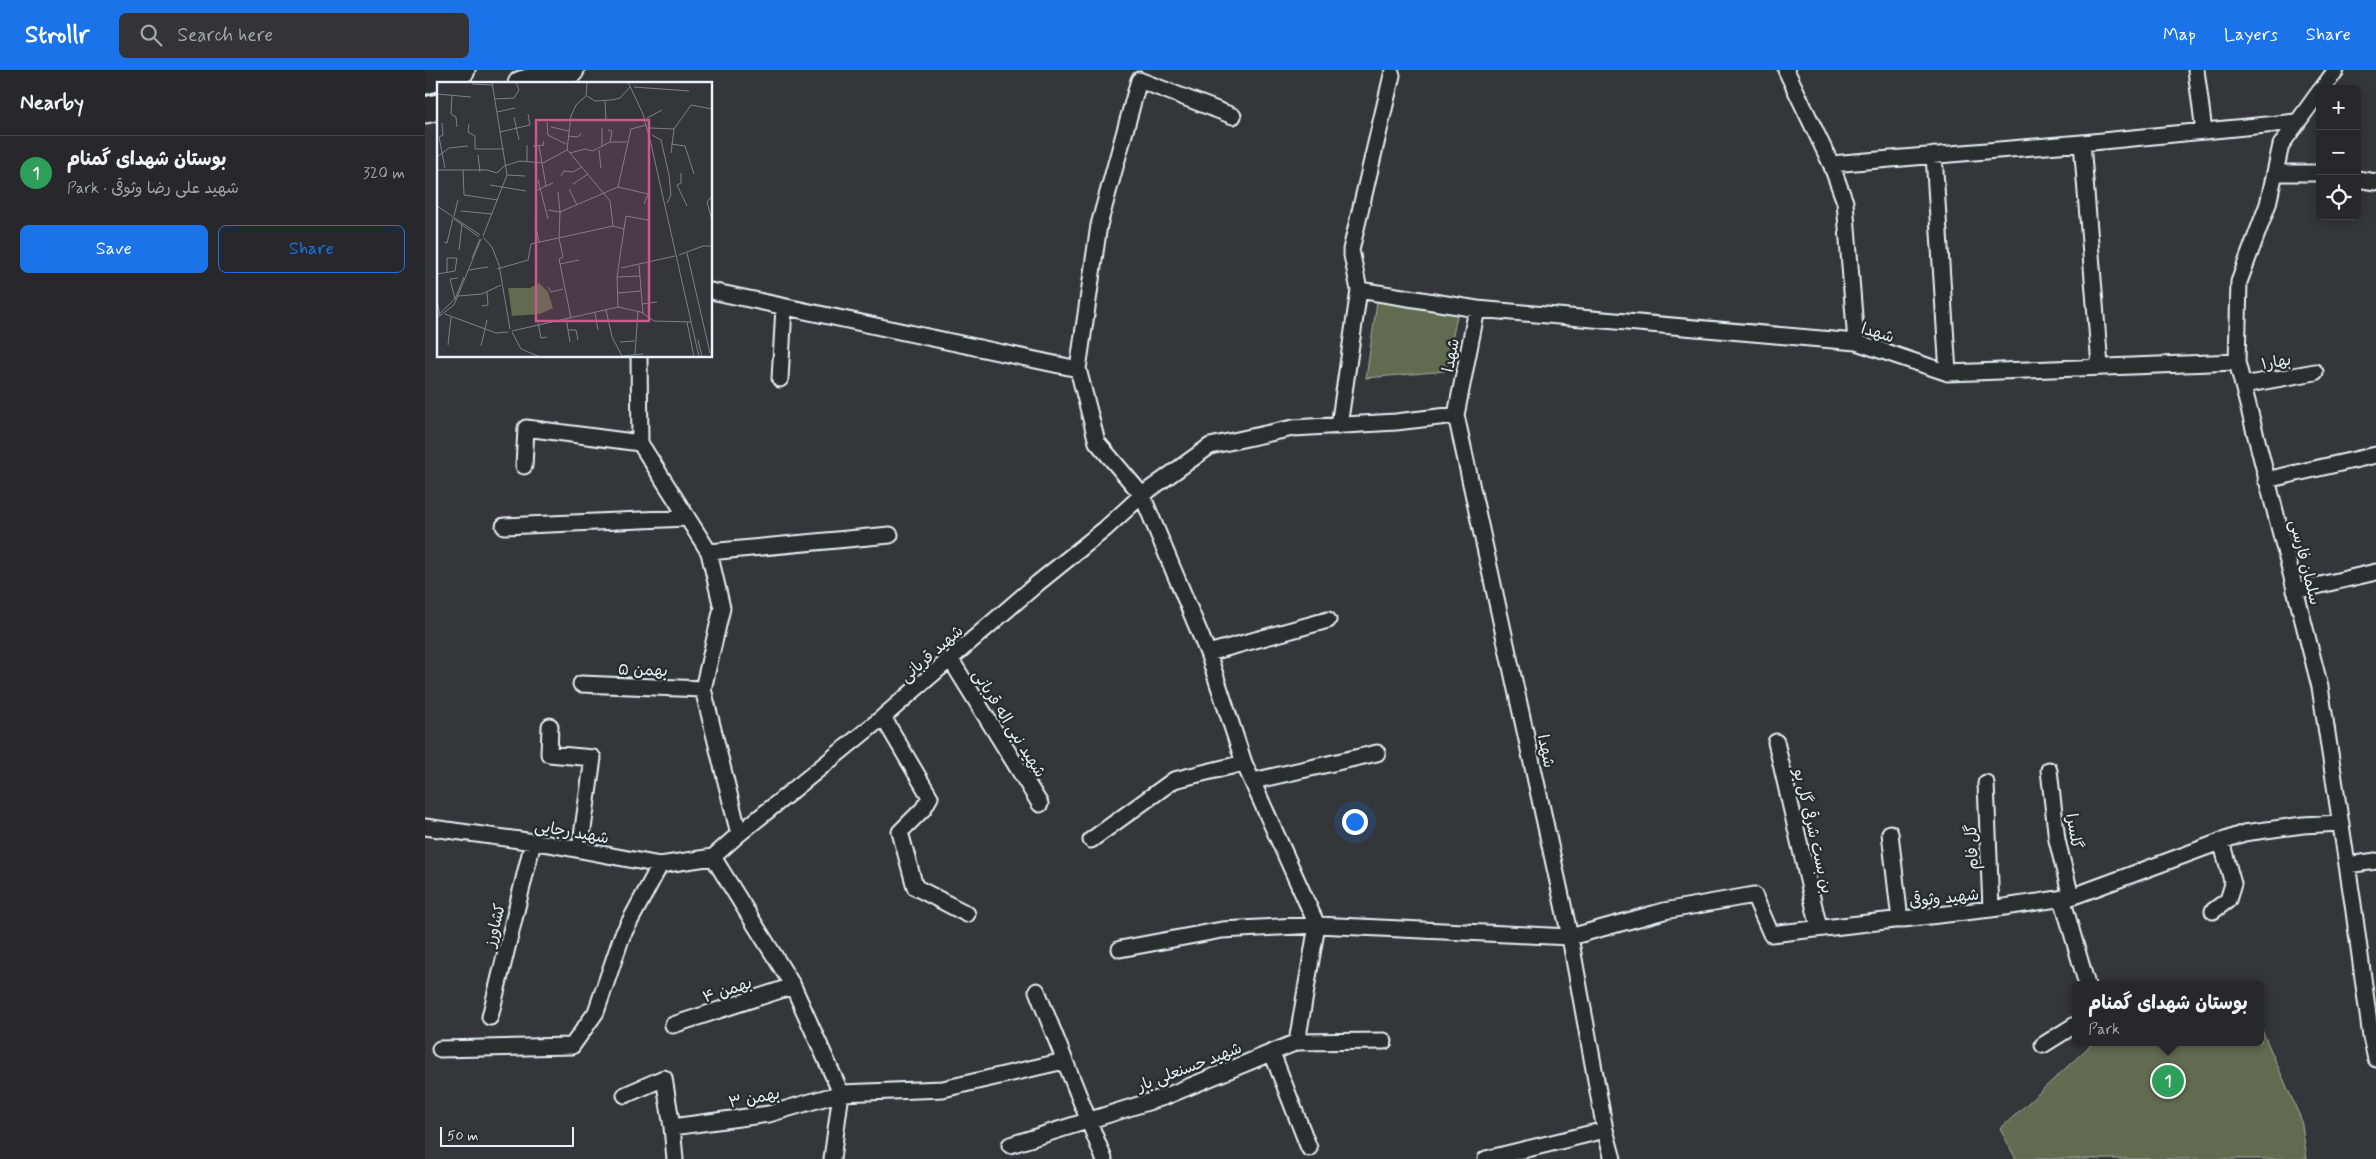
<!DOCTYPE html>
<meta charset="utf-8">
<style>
body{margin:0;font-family:Mynerve,"Playpen Sans Arabic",sans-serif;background:#343438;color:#f1f3f6}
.controls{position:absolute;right:15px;top:15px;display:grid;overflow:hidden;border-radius:8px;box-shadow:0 2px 12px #0003}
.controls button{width:45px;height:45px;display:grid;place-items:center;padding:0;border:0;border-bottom:1px solid #444448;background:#28282c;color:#f1f3f6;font:25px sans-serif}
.scale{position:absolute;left:15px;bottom:12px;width:134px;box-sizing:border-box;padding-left:5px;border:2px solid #e8f1f8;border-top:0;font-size:14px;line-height:18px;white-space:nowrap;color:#e8f1f8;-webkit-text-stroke:4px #2a2d2e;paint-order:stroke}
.you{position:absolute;left:929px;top:751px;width:18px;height:18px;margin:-12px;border:4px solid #fff;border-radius:50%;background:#1a73e8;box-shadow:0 0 0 8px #1a73e833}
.badge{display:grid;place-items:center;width:32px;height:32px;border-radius:50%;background:#1a73e8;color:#fff;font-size:16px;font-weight:700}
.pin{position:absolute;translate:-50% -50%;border:2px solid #fff;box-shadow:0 1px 5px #0006}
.popup{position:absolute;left:1647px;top:911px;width:192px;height:65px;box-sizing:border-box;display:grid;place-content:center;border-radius:8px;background:#28282c;filter:drop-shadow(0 1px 4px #0005);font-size:16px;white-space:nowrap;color:#a5a6a9}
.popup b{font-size:19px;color:#f1f3f6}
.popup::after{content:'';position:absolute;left:50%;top:100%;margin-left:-10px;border:10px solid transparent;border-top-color:#28282c}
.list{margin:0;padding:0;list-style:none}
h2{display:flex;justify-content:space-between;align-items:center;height:65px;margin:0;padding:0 20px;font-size:21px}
h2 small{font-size:16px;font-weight:400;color:#a5a6a9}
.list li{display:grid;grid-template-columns:32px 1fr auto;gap:15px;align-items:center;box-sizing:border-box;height:75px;padding:0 20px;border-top:1px solid #444448}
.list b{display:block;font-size:19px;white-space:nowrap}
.list p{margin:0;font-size:16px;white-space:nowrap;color:#a5a6a9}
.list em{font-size:16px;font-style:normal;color:#a5a6a9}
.actions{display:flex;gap:10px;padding:15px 20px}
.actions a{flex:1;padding:11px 0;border:1px solid #1a73e8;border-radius:8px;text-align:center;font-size:18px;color:#1a73e8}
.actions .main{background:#1a73e8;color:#fff}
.icon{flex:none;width:28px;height:28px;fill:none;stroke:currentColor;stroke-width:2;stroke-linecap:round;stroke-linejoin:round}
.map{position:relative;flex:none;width:1951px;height:1089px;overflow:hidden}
header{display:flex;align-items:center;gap:30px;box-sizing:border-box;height:70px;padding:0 25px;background:#1a73e8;color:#fff}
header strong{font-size:24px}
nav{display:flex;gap:28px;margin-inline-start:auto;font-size:18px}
.search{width:350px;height:45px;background:#343438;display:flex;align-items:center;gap:12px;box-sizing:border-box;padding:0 18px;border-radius:8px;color:#a5a6a9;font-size:19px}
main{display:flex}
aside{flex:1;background:#28282c}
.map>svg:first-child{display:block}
.green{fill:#626a50;stroke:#a5aea4}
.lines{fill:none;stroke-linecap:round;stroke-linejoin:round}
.minor-casing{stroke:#e8f1f8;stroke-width:19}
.trunk-casing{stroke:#e8f1f8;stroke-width:29}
.minor{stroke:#2a2d2e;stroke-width:15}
.trunk{stroke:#2a2d2e;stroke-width:25}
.labels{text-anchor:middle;stroke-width:5;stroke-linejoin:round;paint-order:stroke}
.street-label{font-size:16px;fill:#e8f1f8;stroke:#2a2d2e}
.inset-road{fill:none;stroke:#7d8186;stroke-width:1}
.view{fill:#cd598a;fill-opacity:0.15;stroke:#cd598a;stroke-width:2.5}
.inset-edge{fill:none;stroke:#e8f1f8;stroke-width:2.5}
</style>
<header>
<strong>Strollr</strong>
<div class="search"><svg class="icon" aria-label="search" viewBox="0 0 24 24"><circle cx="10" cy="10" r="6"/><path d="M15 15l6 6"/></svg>Search here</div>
<nav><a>Map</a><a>Layers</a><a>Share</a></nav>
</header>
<main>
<aside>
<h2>Nearby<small></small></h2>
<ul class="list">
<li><span class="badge" style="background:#2e9e5b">1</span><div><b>بوستان شهدای گمنام</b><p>Park · شهید علی رضا وثوقی</p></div><em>320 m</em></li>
</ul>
<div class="actions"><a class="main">Save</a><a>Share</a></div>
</aside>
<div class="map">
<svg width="1951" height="1089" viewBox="0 0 1951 1089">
<rect width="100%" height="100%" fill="#35363a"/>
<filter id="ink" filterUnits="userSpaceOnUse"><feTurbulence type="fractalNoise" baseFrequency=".02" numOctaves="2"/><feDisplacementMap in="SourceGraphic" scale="10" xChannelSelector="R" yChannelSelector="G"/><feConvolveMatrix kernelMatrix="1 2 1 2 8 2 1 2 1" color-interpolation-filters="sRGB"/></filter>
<g filter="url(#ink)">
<!-- green -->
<path class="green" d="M954,218l80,17 -13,66 -80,7z
M1836,958l40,91 6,40h-291l-16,-30 94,-87h167z"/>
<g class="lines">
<defs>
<path id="minor" d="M1361,0l45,94 14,38 11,140
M1771,0l8,61
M967,5l-41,175 8,40 118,19
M1897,19l14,-19
M1895,21l-39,54 -13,59 -29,78 -2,80 83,325 33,217 18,133 5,22
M1657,73l18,223
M1509,85l14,218
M1406,94l251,-21 214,-21
M1850,103h45
M1932,109l19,3
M286,221l367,78 19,73 45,53 66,158 36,110 73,162 253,12 94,-26 90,-16 17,39 220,-25 80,-12 173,-64 59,-8 38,-2
M214,286l1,87 69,109 13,56 -19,81 36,145 -26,23 80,129 48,107 -9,66
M653,299l21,-144 40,-145 94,36
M355,309l4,-72
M1818,315l72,-13
M914,356l20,-136
M99,396l2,-38 114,15
M1841,410l110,-25
M79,456l183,-8
M284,482l181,-17
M1870,521l81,-19
M783,583l120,-33
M526,590l89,144
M156,614l122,5
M458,647l47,80 -7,12 -23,23 15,55 52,27
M125,656l-1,28 44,4 -13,92
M1351,672l43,186
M1624,700l8,70 14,57
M828,711l124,-28
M1561,713l5,126
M0,757l124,17 111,21 53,-8
M1465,763l10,87
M314,764l144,-117 155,-134 67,-54 37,-34 68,-49 83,-18 103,-6 60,-7
M666,770l83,-60 70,-17
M1922,795l29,-4
M1637,828l25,87
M1788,841l15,-11 5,-16 -12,-43
M695,879l102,-19 95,-5 -20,117
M612,921l67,168
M65,947l43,-175
M248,955l120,-39
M1618,975l32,-20
M15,979l132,-3 24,-34 26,-76 38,-71
M847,983l37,95
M200,1025l39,-17 8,49 3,32
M247,1057l97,-13 72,-21 102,-4 121,-28
M585,1075l154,-48 133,-55 87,-1
M1061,1089l119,-29
M1188,1089l-8,-29 -35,-193 -114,-522 21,-106 379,33 92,31 289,-11"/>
<path id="trunk" d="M0,11l37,-11
M96,14l50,-14
M0,40l14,-3"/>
</defs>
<!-- minor casing -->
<use href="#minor" class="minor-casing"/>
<!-- trunk casing -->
<use href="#trunk" class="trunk-casing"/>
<!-- minor -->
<use href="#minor" class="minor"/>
<!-- trunk -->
<use href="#trunk" class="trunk"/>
</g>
</g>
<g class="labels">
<!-- street labels -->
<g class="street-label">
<text transform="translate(1453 262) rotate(17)" y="6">شهدا</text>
<text transform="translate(1025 285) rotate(-79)" y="6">شهدا</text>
<text transform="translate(1851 291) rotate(-10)" y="6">بهار۱</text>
<text transform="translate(1881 492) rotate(76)" y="6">سلمان فارسی</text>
<text transform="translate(506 583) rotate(-41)" y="6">شهید قربانی</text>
<text transform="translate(218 599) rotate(2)" y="6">بهمن ۵</text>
<text transform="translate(585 653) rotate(58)" y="6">شهید نبی اله قربانی</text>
<text transform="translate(1122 681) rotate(78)" y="6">شهدا</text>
<text transform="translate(147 761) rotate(10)" y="6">شهید رجایی</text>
<text transform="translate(1389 761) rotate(77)" y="6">بن بست شرقی گل بو</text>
<text transform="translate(1650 761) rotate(81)" y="6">گلسرا</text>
<text transform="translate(1546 777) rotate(-92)" y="6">گل فام</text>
<text transform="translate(1519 827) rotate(-6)" y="6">شهید وثوقی</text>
<text transform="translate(69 855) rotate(-76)" y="6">کشاورز</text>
<text transform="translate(302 919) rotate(-18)" y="6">بهمن ۴</text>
<text transform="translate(764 996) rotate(-21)" y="6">شهید حسنعلی بار</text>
<text transform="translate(329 1027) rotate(-11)" y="6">بهمن ۳</text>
</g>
</g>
<!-- overview -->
<g transform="translate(12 12)">
<rect width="275" height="275" fill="#35363a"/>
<path d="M102,201l9,9 5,16 -13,6 -28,2 -4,-28h22z" fill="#626a50"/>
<path class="inset-road" d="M191,0l15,32 8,30 48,213M35,2l20,1M197,5l55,4M0,12l34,3M15,13l-1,19 5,3 1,10M150,14l8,5 17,-1 8,-2 10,-11M58,17l19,-1 5,-8 -3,-8M168,19l1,19M60,30l18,-4M77,35l5,23M210,36l15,-8M110,40l1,13 18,9M5,41l1,12 -4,2 6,31M32,42l-1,8 7,4v13h29M114,45l18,4M165,46v19M213,46l24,1 17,-24 21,4M171,48l4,1 -2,11M63,50l30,-7 -2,-11M215,53l9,5 8,35 2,20 -4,8M131,54l10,1 3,-4M234,62l14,2 9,28M90,63v16M96,64l11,-1 -1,-4M102,64l7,40M130,68l4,-34 5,-11 10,-9 1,-14M162,68l2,18M133,71l40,48 3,25M234,71l3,-24M41,73l2,17M0,75l12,-9 19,-2M0,88h50l10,3 7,-7 16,-5 23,2 24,-13 3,3 15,-4 8,2 17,-9h17M26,88l1,25 34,5M244,91v10l-4,2 10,21M70,93l18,1M124,94l3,-5 9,1 9,-5M101,98l10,39M136,102l15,-10M53,103l36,6M181,105l30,7 -4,10M132,107l8,16M98,109l18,-8M275,114l-5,6 5,18M0,124l43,29M111,128l12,2 -2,-20M24,129l31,3M17,134l4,-16M17,137l25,18M98,141l4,19M187,147l2,-13 22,4M46,154l24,-61 -15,-93M46,155l9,10 7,18 11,64M7,160l3,1 6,-25M22,168l3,-26M250,171l23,100M242,173l24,-9h9M35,176l8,-19M123,182l19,-4M202,183l4,48M184,186l54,-12M60,187l31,-9 3,-16 82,-18 11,3 -7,48 1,30M32,188l19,-3M0,192l18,-3 2,-13h-10v14M180,195l23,-1M111,205l3,5 12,-3M181,211l23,-2M21,214l24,-2 19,-9M18,217l-5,-20 8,-1M0,218l3,15M205,222l15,-2M45,224l6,-1 -1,-13M169,228l6,27 10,19M158,231l3,17M8,232l51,19 12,-1M0,234l18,-17 9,-22M0,236l17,-13 27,-66M129,236l4,24M134,236l-12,-59 4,-2 -4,-19 1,-26 58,-25 13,-58 15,-4M250,240l7,35M101,241l3,15 6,-1M131,248h8l2,10M75,249l106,-24 23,5 13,9 37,1M75,250l9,17 19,8M261,258l4,17M183,260l15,-1M11,263l3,-28M44,264l6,-26M198,272l3,-43M185,274l21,-2"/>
<path class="view" d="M99,38h113v201h-113z"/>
<rect width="275" height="275" class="inset-edge"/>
</g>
</svg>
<div class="controls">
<button>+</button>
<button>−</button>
<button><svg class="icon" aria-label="locate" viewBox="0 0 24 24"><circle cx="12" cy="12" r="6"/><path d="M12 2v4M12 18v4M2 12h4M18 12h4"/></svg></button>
</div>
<div class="scale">50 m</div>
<div class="you"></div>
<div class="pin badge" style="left:1743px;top:1011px;background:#2e9e5b">1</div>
<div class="popup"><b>بوستان شهدای گمنام</b>Park</div>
</div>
</main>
